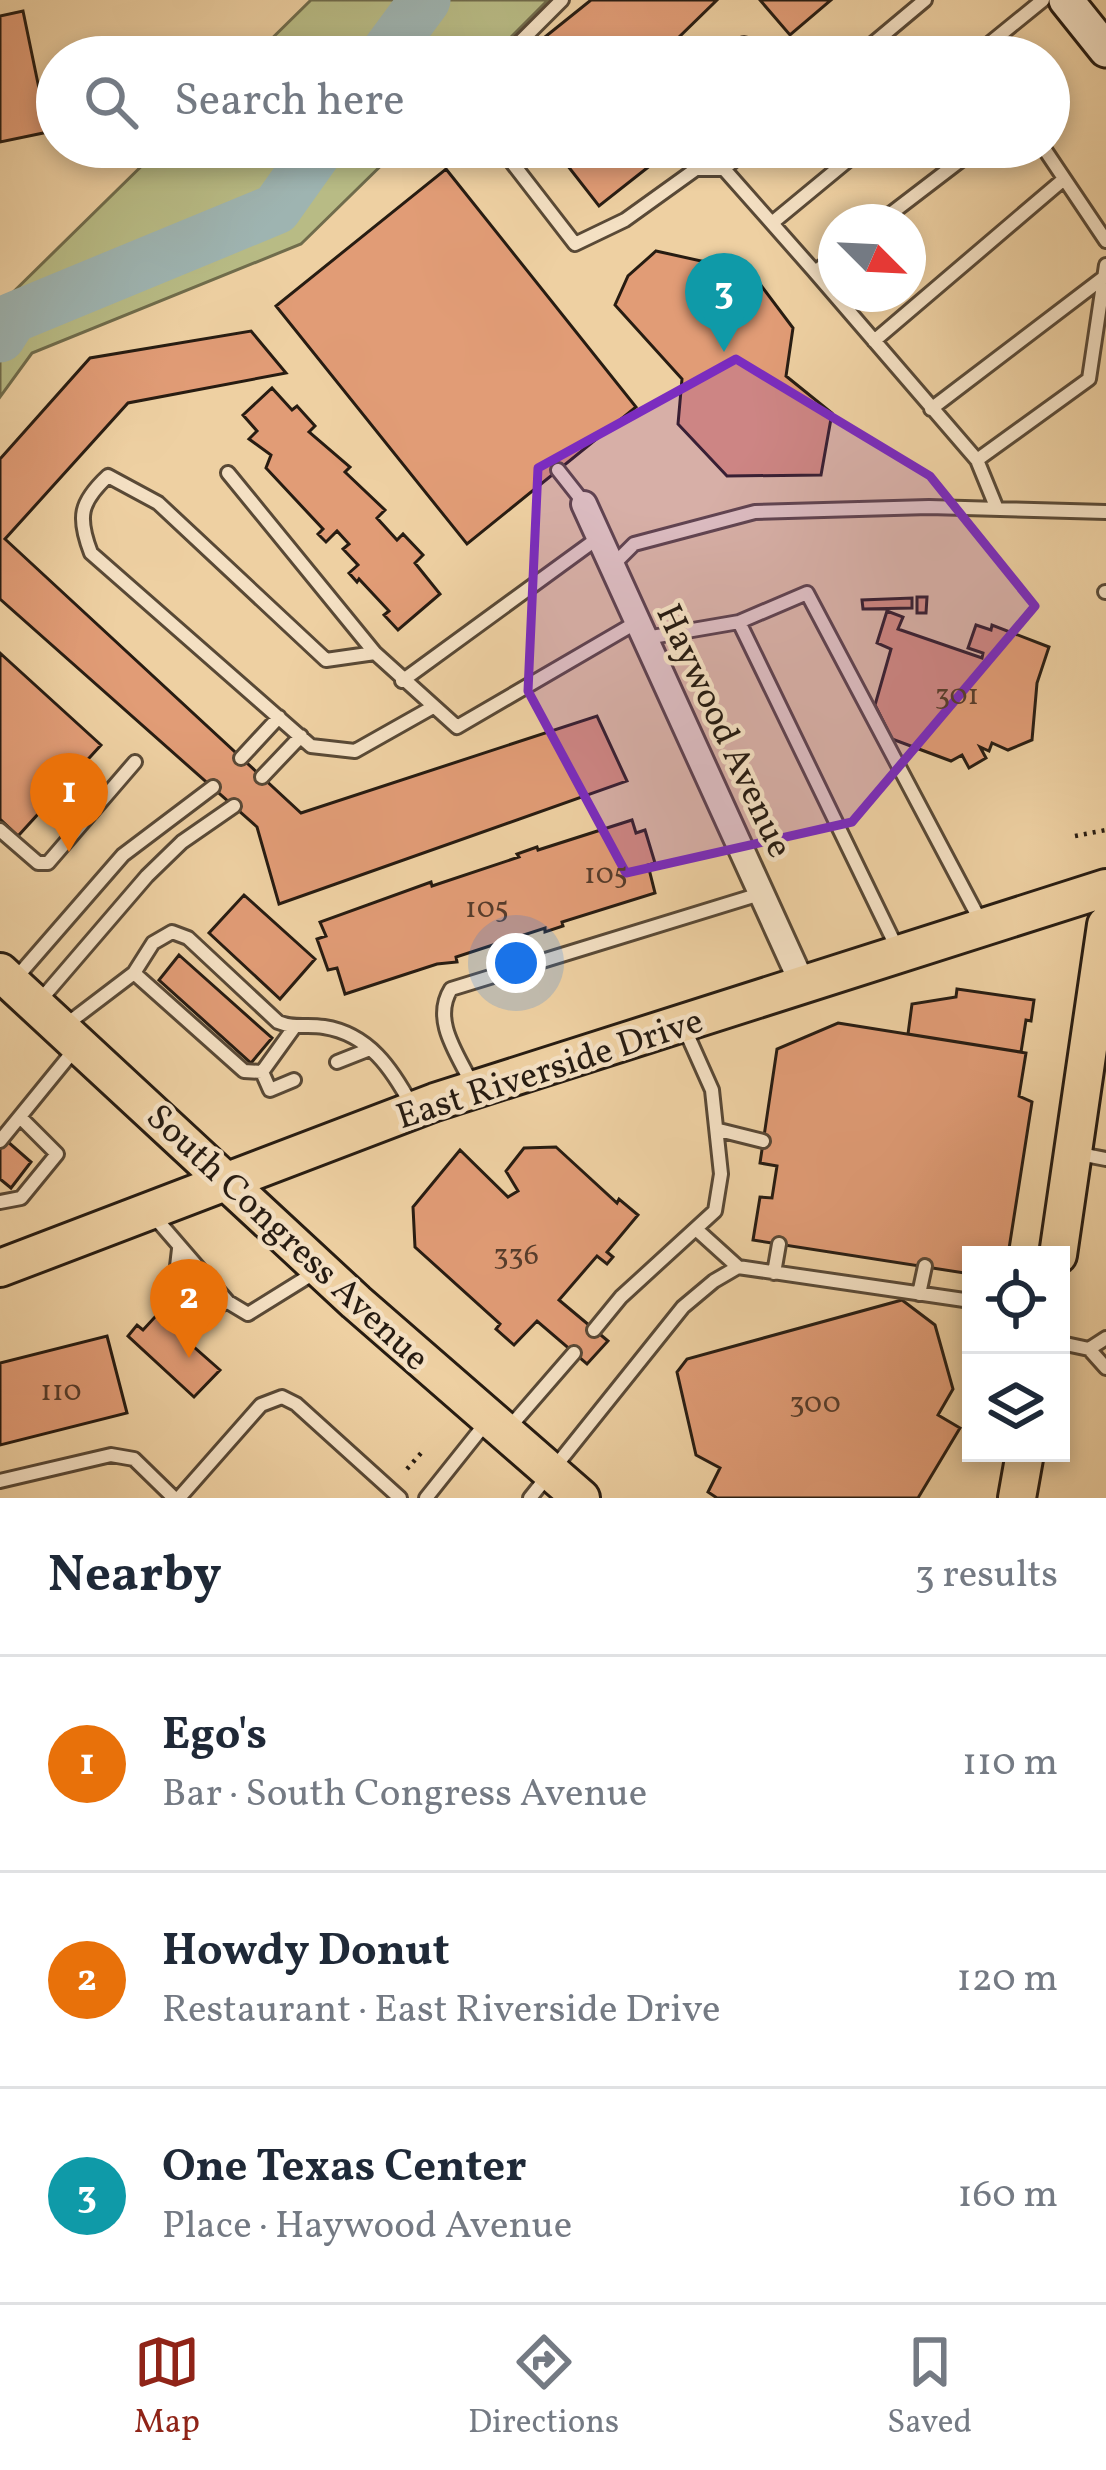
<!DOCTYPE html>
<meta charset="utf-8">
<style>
body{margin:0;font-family:Vollkorn,serif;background:#f6f6f7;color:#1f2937}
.controls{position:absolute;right:36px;bottom:36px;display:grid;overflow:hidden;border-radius:0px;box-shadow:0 6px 18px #0003}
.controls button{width:108px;height:108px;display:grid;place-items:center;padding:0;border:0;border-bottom:3px solid #e0e1e3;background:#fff;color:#1f2937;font:60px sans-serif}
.compass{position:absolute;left:818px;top:204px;width:108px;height:108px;border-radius:50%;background:#fff;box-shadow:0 6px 18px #0003;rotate:114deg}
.you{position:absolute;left:516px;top:963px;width:42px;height:42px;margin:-30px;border:9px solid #fff;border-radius:50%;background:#1a73e8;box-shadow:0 0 0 18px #1a73e833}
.badge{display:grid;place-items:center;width:78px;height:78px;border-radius:50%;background:#8f2418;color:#fff;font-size:39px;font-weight:700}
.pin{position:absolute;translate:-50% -99px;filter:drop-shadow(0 3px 6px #0008)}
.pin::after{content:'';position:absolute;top:63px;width:42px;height:36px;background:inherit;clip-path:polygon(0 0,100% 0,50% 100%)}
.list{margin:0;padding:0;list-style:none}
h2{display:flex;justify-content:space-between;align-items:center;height:156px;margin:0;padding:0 48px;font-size:51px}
h2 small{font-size:39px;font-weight:400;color:#747a83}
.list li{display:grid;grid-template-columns:78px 1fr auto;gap:36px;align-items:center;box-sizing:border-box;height:216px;padding:0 48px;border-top:3px solid #e0e1e3}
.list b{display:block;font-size:45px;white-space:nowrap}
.list p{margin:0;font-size:39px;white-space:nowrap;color:#747a83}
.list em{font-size:39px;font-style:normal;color:#747a83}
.icon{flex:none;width:66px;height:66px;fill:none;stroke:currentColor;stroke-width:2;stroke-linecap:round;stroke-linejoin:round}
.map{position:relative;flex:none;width:1106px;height:1498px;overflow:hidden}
.search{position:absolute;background:#fff;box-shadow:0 6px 18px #0003;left:36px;right:36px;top:36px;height:132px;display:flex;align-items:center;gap:30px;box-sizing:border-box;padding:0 42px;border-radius:66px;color:#747a83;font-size:45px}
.sheet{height:804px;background:#fff}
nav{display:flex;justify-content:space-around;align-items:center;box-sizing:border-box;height:168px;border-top:3px solid #e0e1e3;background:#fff;font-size:33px;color:#747a83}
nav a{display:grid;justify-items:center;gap:6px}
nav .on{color:#8f2418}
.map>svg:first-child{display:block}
.green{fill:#b8bb85;stroke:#706c4c;stroke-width:3}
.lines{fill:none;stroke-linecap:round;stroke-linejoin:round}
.river{stroke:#9eb4b1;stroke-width:51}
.building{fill:#e19c76;stroke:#271c12;stroke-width:3}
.lane-casing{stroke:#594936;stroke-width:18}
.street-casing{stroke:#594936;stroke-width:30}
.secondary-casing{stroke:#271c12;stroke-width:39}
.primary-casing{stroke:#271c12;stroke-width:42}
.path{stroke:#271c12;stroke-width:4.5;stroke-dasharray:3 6;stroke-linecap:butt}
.lane{stroke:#f4e0c3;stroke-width:12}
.street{stroke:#f4e0c3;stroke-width:24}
.secondary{stroke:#f4e0c3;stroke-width:33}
.primary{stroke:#eed0a2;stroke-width:36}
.marked{fill:#7b2cbf;fill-opacity:0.2;stroke:#7b2cbf;stroke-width:9;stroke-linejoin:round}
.labels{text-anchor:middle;stroke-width:9;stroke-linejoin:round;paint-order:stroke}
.number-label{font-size:30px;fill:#563c2b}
.street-label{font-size:36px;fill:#271c12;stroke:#f4e0c3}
</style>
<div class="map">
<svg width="1106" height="1498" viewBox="0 0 1106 1498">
<rect width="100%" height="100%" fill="#eed0a2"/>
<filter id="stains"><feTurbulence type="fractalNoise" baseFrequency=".00167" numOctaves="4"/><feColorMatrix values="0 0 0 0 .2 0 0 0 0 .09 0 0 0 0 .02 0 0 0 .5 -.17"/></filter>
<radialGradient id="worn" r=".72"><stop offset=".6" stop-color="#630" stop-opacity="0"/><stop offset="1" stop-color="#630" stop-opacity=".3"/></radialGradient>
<!-- green -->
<path class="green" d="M311,0h237l-57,57h-238z
M161,147h239l-99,97 -269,109 -32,44v-92z"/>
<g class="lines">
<!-- river -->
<path class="river" d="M383,57l42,-57
M0,337l12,-19 264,-109 44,-62"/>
</g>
<!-- building -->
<path class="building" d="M591,0h126l-39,38 -29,19h-129z
M760,0h71l-41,35z
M23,11l25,121 -48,10v-126z
M553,147h98l10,10 -62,49z
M446,169l190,238 -169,137 -191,-238z
M656,251l95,21 42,56 -7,48 46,37 -11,62 -94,1 -49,-52 4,-45 -67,-74 13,-29z
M251,331l35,42 -158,30 -123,136 296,274 296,-97 30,65 -348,123 -22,-77 -257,-228v-140l90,-101z
M272,388l20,22 5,-4 18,20 -6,6 41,35 -5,5 40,38 -8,8 20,22 6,-6 20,21 -8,8 25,31 -42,36 -14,-15 5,-4 -30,-32 -2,3 -8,-9 9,-8 -15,-16 6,-5 -12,-13 -11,11 -8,-8 5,-5 -57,-61 5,-13 -22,-16 8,-8 -14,-16z
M917,597h10l-1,16h-9z
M912,598v10l-49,1 -1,-9z
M887,611l16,6 -5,12 84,29 1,-5 -15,-5 8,-23 15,5 1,-5 57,22 -12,36 -5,57 -24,10 -16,-7 -3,8 -9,-4 6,11 -17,10 -7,-13 -11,6 -59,-22 -17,-34 16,-56 -14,-6z
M0,653l101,92 -83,91 -18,-17z
M632,820l4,13 9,-3 10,33 -7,2 7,28 -93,29 1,4 -18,6v-4l-89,29 1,5 -20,2 -92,30 -8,-26 -9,2 -11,-31 9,-3 -6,-14 111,-40 1,4 87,-29 -2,-3 20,-7 1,3z
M244,895l71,64 -35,40 -71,-66z
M179,955l93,83 -21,25 -92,-83z
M957,989l77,11 -3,21 -5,-1 -5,32 -113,-18 4,-30 44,-7z
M838,1023l188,30 -7,43 13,6 -24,153h-37v19l-218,-34 7,-43 12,1 5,-32 -17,-3 17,-114z
M0,1135l31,27 -20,26 -11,-9z
M556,1147l61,56 2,-4 19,16 -31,37 6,5 -6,7 -10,-8 -38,44 49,41 -21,23 -50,-43 -23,24 -18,-16 4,-5 -85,-77 -2,-40 47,-57 48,47 10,-6 -12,-20 18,-23z
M189,1280l19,17 -31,35 43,38 -26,27 -66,-61 9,-11 6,5z
M902,1300l33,25 18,64 -15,26 22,13 -42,70h-201l-9,-6 12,-24 -24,-13 -19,-83 10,-13z
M107,1336l20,77 -127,32v-82z"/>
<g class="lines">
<defs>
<path id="lane" d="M505,57l57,-57
M729,57l15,-13 13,13
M857,57l68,-57
M973,57l70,-57
M500,147l75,97 50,-24 71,-51h28l25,-22
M716,147l15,16
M1043,147l63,94
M724,169l91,103
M880,222l98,-75
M772,223l92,-76
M836,256l-21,16 162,188
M874,341l190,-162
M931,409l172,-131
M558,470l26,33
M228,473l147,180 82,74 180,-105
M997,509l-20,-49 112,-81 17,-114
M612,566l22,-22 121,-32 174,-5 177,5
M1105,592h1
M646,638l93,-16
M375,653l-49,7 -168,-157 -50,-27c-28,26 -31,41 -17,77l220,193 44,5 78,-44
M402,681l196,-143
M241,758l38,-41
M262,777l39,-41
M0,830l38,33h10l87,-101
M897,948l-158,-326 68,-29 174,329
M134,973l110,98 18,1 31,-43
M16,978l107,-123 90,-68
M37,1004l110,-128 35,-34 52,-36
M63,1027l71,-54 19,-30 19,-11 16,6 90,84c17,7 28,2 46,5 45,7 68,42 88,79
M337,1062l33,-13
M262,1072l8,18 24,-10
M473,1086c-14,-30 -42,-65 -22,-97l309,-95
M719,1130l44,11
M0,1141l75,-92
M1080,1154l26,5
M0,1202l21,-4 36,-44 -37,-37
M151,1213l77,89 20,12 66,-41
M696,1229l42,38
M179,1249l-3,26 6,13
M774,1273l5,-29
M919,1294l6,-28
M201,1305l9,3 18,-6
M594,1330l27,-33 94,-86 6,-37 -9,-84 -29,-65
M1061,1343l28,6 17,19
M1089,1349l17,-11
M508,1429l66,-76
M0,1481l111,-26 23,4 40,39
M179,1498l82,-93 21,-8 14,7 104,94
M426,1498l59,-74
M530,1498l153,-191 31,-26 24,-14 233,34"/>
<path id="street" d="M584,504l219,481"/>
<path id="secondary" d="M1066,0l40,50"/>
<path id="primary" d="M0,972l356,330 225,196
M1058,1255l48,-330
M0,1268l435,-166 671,-214
M1017,1498l8,-45"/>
</defs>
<!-- lane casing -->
<use href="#lane" class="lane-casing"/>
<!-- street casing -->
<use href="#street" class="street-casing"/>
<!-- secondary casing -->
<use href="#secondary" class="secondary-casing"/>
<!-- primary casing -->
<use href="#primary" class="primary-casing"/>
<!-- path -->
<path class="path" d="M1075,836l31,-6
M407,1469l15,-17"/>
<!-- lane -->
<use href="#lane" class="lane"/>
<!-- street -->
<use href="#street" class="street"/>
<!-- secondary -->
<use href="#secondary" class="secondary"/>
<!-- primary -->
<use href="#primary" class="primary"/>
</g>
<!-- marked area -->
<path class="marked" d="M736,359l194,117 105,130 -183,216 -226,51 -98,-182 10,-223z"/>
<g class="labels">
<!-- number labels -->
<g class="number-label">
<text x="957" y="704">301</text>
<text x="606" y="883">105</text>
<text x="487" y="917">105</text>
<text x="516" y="1264">336</text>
<text x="61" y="1400">110</text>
<text x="815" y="1412">300</text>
</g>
<!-- street labels -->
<g class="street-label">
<text transform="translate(726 730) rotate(65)" y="13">Haywood Avenue</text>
<text transform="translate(549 1067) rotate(-18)" y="13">East Riverside Drive</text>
<text transform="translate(289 1236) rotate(43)" y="13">South Congress Avenue</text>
</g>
</g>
<rect width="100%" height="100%" filter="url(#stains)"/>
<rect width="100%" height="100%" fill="url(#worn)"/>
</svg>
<div class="controls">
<button><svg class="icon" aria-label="locate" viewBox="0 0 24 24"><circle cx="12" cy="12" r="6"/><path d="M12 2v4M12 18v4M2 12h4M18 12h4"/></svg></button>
<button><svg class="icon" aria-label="layers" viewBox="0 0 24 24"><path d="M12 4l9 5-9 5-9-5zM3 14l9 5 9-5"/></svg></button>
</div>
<svg class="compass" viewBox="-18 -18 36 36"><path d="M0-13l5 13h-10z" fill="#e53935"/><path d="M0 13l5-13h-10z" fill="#747a83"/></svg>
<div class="you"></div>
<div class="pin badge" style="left:69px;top:852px;background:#e8710a">1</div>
<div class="pin badge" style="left:189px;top:1358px;background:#e8710a">2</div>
<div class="pin badge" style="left:724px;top:352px;background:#0f9aa8">3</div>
<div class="search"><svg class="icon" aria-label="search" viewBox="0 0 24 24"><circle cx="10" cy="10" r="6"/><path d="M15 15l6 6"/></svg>Search here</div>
</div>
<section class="sheet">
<h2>Nearby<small>3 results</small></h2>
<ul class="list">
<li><span class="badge" style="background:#e8710a">1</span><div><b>Ego's</b><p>Bar · South Congress Avenue</p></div><em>110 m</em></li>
<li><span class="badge" style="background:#e8710a">2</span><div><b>Howdy Donut</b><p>Restaurant · East Riverside Drive</p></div><em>120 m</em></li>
<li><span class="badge" style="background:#0f9aa8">3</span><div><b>One Texas Center</b><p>Place · Haywood Avenue</p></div><em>160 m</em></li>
</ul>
</section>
<nav>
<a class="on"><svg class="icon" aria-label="map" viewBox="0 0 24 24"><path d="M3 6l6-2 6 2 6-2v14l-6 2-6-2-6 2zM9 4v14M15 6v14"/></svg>Map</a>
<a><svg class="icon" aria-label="directions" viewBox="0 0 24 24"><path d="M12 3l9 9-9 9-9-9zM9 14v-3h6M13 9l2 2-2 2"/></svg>Directions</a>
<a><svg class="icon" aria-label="saved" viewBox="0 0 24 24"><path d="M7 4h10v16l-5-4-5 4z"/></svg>Saved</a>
</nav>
